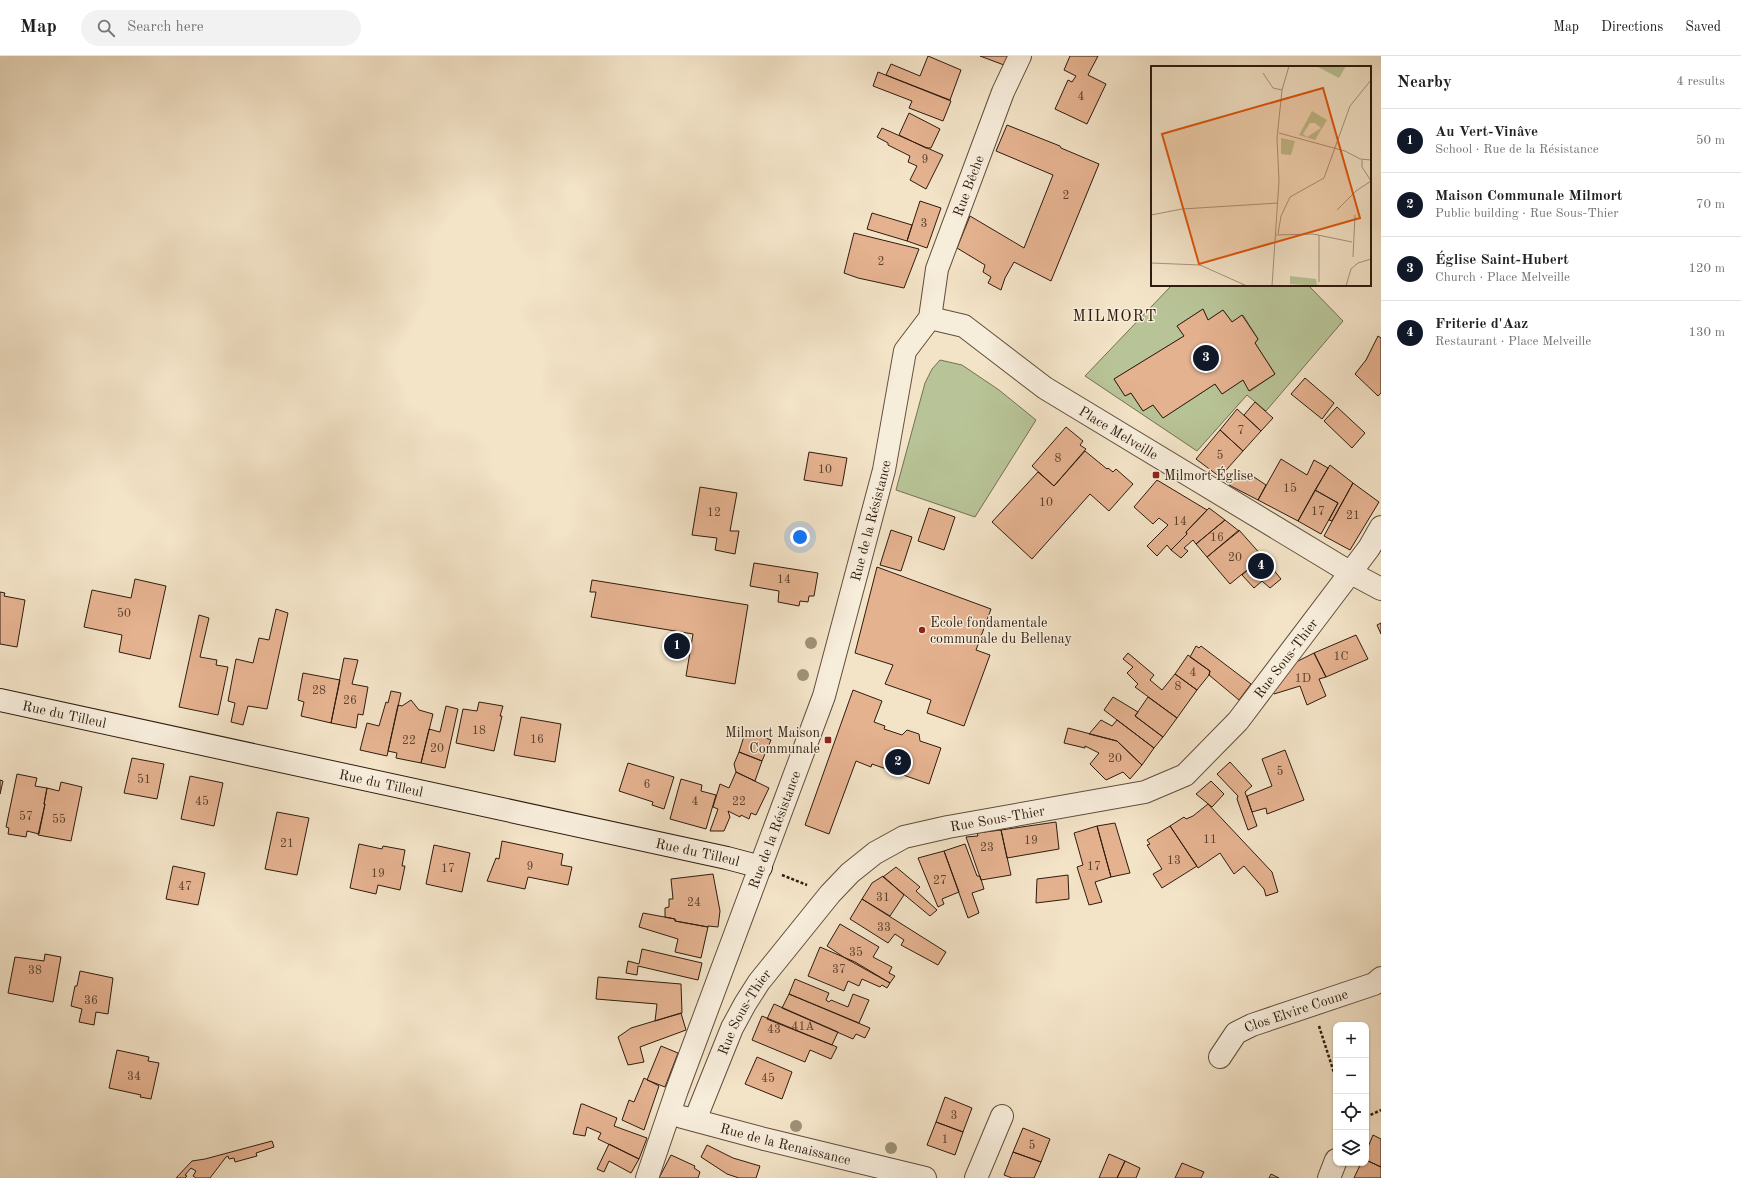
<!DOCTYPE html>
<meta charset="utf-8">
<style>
body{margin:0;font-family:"Old Standard TT",serif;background:#f2f2f2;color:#202124}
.controls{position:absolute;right:12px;bottom:12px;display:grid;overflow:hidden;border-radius:8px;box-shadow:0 1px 3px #0004}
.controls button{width:36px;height:36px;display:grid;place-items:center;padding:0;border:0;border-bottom:1px solid #e0e0e0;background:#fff;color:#202124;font:20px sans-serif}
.you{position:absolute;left:800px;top:481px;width:14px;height:14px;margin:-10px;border:3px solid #fff;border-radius:50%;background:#1a73e8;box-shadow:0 0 0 6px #1a73e833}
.badge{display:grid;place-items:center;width:26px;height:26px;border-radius:50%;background:#111827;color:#fff;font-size:13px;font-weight:700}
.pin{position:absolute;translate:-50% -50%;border:2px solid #fff;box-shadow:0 1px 4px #0006}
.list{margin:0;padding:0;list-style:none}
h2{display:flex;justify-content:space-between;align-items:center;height:52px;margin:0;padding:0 16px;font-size:17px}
h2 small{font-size:13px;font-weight:400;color:#757577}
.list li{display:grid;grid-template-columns:26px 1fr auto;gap:12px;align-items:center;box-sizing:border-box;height:64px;padding:0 16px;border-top:1px solid #e0e0e0}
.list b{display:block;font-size:15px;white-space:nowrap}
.list p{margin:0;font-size:13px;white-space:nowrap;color:#757577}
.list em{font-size:13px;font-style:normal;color:#757577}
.icon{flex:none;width:22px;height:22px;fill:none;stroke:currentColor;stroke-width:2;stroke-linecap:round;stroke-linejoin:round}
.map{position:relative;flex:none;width:1381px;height:1122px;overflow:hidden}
header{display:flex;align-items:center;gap:24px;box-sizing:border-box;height:56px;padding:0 20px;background:#fff;border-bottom:1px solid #e0e0e0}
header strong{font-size:19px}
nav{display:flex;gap:22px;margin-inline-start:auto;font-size:14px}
.search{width:280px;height:36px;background:#f2f2f2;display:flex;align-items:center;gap:10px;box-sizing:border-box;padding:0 14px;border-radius:22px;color:#757577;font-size:15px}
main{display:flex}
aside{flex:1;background:#fff}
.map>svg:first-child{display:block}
.green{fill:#b8c497;stroke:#747052;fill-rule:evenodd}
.building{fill:#e5b290;stroke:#2f1c0e}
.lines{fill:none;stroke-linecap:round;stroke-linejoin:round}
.street-casing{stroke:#604e3c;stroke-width:24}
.secondary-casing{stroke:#2f1c0e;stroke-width:24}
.path{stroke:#2f1c0e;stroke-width:2.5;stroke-dasharray:3 2;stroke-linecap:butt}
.street{stroke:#f7eddb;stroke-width:22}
.secondary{stroke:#f7eddb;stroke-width:22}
.tree{fill:#9e9178}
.poi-dot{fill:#8f2418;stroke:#f7eddb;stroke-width:1.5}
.labels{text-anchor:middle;stroke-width:3;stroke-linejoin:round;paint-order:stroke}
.number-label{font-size:12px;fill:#5c422e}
.street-label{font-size:14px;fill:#2f1c0e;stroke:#f7eddb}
.poi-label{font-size:14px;fill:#2f1c0e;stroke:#f7eddb;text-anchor:start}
.quarter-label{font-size:16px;letter-spacing:1px;fill:#2f1c0e;stroke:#f7eddb}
.inset-road{fill:none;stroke:#a5937d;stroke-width:1}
.view{fill:#df560c;fill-opacity:0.15;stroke:#df560c;stroke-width:2}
.inset-edge{fill:none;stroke:#2f1c0e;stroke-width:2}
</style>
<header>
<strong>Map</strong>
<div class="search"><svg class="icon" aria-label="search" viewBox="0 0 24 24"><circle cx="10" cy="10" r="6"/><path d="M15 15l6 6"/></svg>Search here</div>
<nav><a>Map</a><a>Directions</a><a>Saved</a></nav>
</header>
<main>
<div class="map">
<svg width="1381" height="1122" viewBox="0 0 1381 1122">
<rect width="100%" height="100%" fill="#f3e3c7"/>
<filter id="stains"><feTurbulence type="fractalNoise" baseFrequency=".005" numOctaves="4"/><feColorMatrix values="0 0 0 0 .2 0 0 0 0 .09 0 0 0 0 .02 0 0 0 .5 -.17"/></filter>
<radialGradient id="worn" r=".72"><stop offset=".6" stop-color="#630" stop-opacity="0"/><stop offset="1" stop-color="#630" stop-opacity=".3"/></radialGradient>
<!-- green -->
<path class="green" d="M1172,229h136l35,36 -77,90 -19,-16 -50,56 -112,-75zM1203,253l5,11 15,-10 9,12 11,-7 15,24 -3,4 20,31 -25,17 -7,-11 -21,14 -7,-10 -52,34 -10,-13 -10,6 -12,-18 -6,3 -11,-17 70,-43 -7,-10z
M940,304l22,5 37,25 37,30 -61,97 -79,-27 29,-107 7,-14z"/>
<!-- building -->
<path class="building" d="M928,0l33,14 -11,30 -64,-25 5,-11 29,12z
M980,0h28l-4,9z
M1070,0h28l-10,19 18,9 -19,40 -32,-15 13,-29 4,2 4,-6 -12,-6z
M878,16l73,29 -8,20 -34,-13 3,-7 -39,-15z
M909,57l31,16 -9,19h-5l-27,-13z
M1007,69l53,21 1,2 38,16 -48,117 -37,-19 -9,16 -4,12 -13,-7 3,-6 -8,-5 2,-7 -28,-17 13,-32 54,32 29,-73 -57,-24z
M882,72l61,27 -17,34 -16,-9 7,-14 -9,-4 2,-6 -22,-11v-2l-11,-6z
M920,145l21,7 -14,40 -20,-7z
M872,157l40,12 -5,16 -40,-12z
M854,177l65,16 -15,39 -46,-10 -14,-5z
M1203,253l5,11 15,-10 9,12 10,-7 16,24 -3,4 20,31 -26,17 -6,-11 -21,14 -7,-10 -52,34 -10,-13 -10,6 -12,-18 -6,3 -11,-17 70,-43 -7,-10z
M1378,280l3,2v55l-3,3 -23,-22 11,-14z
M1305,322l29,25 -12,16 -31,-25z
M1255,346l18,16 -12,13 -17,-16z
M1337,351l28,26 -13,15 -28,-27z
M1237,353l24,22 -18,20 -23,-21z
M1066,371l17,14 -3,4 6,4 -32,37 -22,-20z
M1220,374l23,21 -23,26 -24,-18z
M1085,395l22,18 1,-1 5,4 3,-3 17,15 -24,27 -19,-17 -58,65 -40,-37 46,-50 16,14z
M809,396l38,6 -5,28 -38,-6z
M1281,403l26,16 7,-15 14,8 -30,53 -40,-21z
M1330,409l23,18 -21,38 -3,-1 9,-17 -23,-13z
M1239,415l11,6 1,-2 15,10 -8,15 -29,-15z
M1157,424l50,30 -21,22 1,2 -16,16 -4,-5 -10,11 -10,-10 21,-21 -9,-7 -6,6 -19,-17z
M1353,427l26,19 -29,48 -26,-14z
M700,431l37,6 -7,38h9l-4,23 -20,-4 2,-12 -25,-3z
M1315,434l23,13 -17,31 -23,-13z
M929,452l26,9 -11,33 -26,-9z
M1209,452l16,12 -29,24 -3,-4 -9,8 4,3 -7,7 -10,-8 16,-16 -1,-2z
M1225,464l14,11 -32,26 -11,-13z
M891,474l21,7 -11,34 -21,-6z
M1239,474l24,27 -33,27 -23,-27z
M1263,501l18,22 -11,9 -8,-7 -8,7 -12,-13z
M754,507l64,10 -4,23h-5l-1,6 -8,-1 -1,5 -21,-4 1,-11 -29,-5z
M877,511l114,42 -15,41 14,5 -26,71 -37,-13 4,-13 -46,-16 8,-19 -38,-12z
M135,523l31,7 -16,73 -31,-7 3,-17 -38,-8 8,-37 39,8z
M592,524l156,25 -13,79 -49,-8 7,-42 -102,-17 5,-25h-6z
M0,536l5,1 -1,3 21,4 -8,47 -17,-3z
M276,553l12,4 -21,96 -19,-3 -5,19 -12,-3 4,-19 -7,-2 8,-42 17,4 6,-25 10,2z
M199,559l10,3 -9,39 17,3 -1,5 12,2 -10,48 -39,-8z
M1381,567v11l-4,-9z
M1356,579l12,24 -42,18 -12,-24z
M1196,590l3,2 2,-2 50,38 -12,16 -30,-25 1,-4 -20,-14z
M1128,597l26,22 -4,5 12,10 13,-16 22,16 -20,28 -42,-31 3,-3 -11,-11 6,-6 -10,-8z
M1314,597l12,24 -7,2 7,17 -19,9 -7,-19 -26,8 -1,-2 21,-29z
M1188,599l22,16 -1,4 -12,15 -22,-16z
M344,602l14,2 -6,24 16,3 -5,28 -5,-1 -2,14 -25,-5z
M303,617l37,7 -9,43 -30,-7 3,-14 -6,-2z
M853,634l29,11 -8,21 11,4 -1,3 18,6 5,-5 12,4 1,7 21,7 -12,36 -57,-20 -1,3 -15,-6 -27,73 -24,-9z
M391,635l10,2 -14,63 -27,-6 7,-27 12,3 7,-24 2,1z
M1113,641l25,15 -3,4 28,21 -9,11 -50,-38z
M1148,641l29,21 -14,19 -28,-21z
M411,644l8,10 14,4 -12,49 -25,-5 1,-5 -9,-2 10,-46 4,1z
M479,646l24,4 -3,10h2l-8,35 -38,-8 7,-34 14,2z
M446,650l12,3 -13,59 -24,-5 8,-34 11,3z
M521,661l40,7 -6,38 -41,-7z
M1101,664l11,6 5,-6 37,28 -12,17 -25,-24 -28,-7z
M1068,672l49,13 25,24 -12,14 -7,-7 -17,8 -16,-16 9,-11 -14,-7v2l-21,-5z
M746,674l25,10 -9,21 -23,-9z
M1285,694l19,50 -37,14 -1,-6 -14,4 -5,-16 25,-10 -10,-27z
M739,696l23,9 -7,20 -19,-9 -2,-8z
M132,702l32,6 -7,35 -33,-6z
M1230,706l22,24 -7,6 12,34 -9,4 -11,-31 1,-3 -21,-22z
M628,707l46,14 -10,32 -12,-4 1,-3 -34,-11z
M736,716l33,16 -13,27 -5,-2 -2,6 -8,-4 -1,2 -12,-6 2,6 -6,14h-14l8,-22 -5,-2 7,-23 9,4z
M17,718l20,4 -2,8 12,2 -3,16h1l-6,30 -12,-3 -1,6 -18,-3 1,-6 -3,-1z
M190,720l33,7 -9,43 -33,-7z
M681,723l21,6 -1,6 15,4 -10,34 -36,-10z
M0,724l3,1 -3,13z
M1211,725l13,13 -12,13 -16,-13z
M61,726l21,5 -11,54 -33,-6 7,-31h-1l3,-16 12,3z
M1208,748l64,68 6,20 -12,4 -2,-7 -20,-23 -10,8 -14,-21 -22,15 -28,-42 14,-9 2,2 7,-3z
M277,756l32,6 -12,57 -32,-6z
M1056,766l3,27 -52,9 -6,-28z
M1115,767l15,50 -19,4 -14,-51z
M1097,770l14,51 -16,5 7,20 -13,3 -12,-38 6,-2 -9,-32z
M1170,770l27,40 -35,22 -9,-14 9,-5 -15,-24 3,-1 -3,-4z
M1001,774l10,45 -30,5 -15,-43 12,-1 -1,-3z
M502,785l61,13 -2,11 11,2 -4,18 -40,-8 -3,12 -38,-8 9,-23 3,1z
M359,788l23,5 1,-3 22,4 -3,16h3l-5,24 -22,-5 -2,9 -26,-6z
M965,788l12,32h3l4,13 -12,4 7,20 -11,5 -24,-67z
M434,789l36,8 -8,39 -36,-8z
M944,795l15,41 -17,7 2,5 -6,3 -20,-49z
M173,810l32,7 -7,32 -32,-6z
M896,811l24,20 -4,4 21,19 -7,6 -47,-39z
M713,818l7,37 -2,16 -10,-1v1l-33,-6v-2l-10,-2v-9l4,-1v-8h4l-2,-20z
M1068,819l1,24 -33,4 1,-24z
M883,820l21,19 -14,21 -28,-17 10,-16z
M862,843l84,53 -8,13 -37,-20 3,-5 -9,-6 -7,9 -38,-24z
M643,857l32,6v2l33,6 -7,31 -26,-6 3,-13 -39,-12z
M840,868l39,23 -6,10 19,10 -3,6 6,3 -5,7 -45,-25 -18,-12z
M820,891l35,15 35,21 -3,5 -5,-3 -2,2 -18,-8 -3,7 -11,-5 -4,10 -36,-15z
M642,893l60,14 -4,17 -60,-14 -1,9 -11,-2 2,-12 11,3z
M45,898l16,3 -8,45 -45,-9 7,-36 29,4z
M80,915l33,7 -5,36 -12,-2 -2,13 -15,-3 3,-13 -11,-3 4,-20h2z
M598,921l83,7 1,29 -27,8 2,-17 -61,-5z
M795,923l34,14 -3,7 3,2 2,-2 17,7 5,-13 16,6 -10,23 -70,-29z
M789,938l81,34 -5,10 -9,-4 -3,5 -71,-31z
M774,948l64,28 -6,13 -65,-26z
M681,957l5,17 -46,17 4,15 -16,3 -10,-28 13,-9z
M762,960l75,31 -6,12 -21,-9 -5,12 -53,-22z
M661,990l17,7 -13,34 -18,-7z
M117,994l32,7 -1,4 11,2 -8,36 -11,-2 1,-2 -32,-7z
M757,1001l35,15 -10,27 -37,-15z
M644,1022l15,8 -15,44 -22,-10 7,-20 5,2z
M945,1041l27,11 -9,24 -27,-10z
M581,1048h2l34,14 -3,8 33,12 -8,21 -41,-20 3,-6 -14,-6 -2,9 -12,-2z
M936,1066l27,10 -8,23 -28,-10z
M1023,1072l27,11 -9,23 -28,-10z
M1373,1079l8,4v28l-15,-7v-8z
M272,1085l2,6 -18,6 1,3 -22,6 -1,-4 -5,1 -1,-3 -2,1 -16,21h-14l-3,-2 3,-5 -5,-3 -6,7 2,1 -2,2h-9l16,-17 13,-2z
M609,1088l30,15 -8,14 -22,-12 -5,11 -7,-3z
M707,1089l26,13 27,8 -4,12h-17l-12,-4 -26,-17z
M1013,1096l28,10 -7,16h-22l-8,-3z
M1109,1098l16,7 -8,17h-18z
M671,1099l24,11 -1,2 6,4 -2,6h-39z
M1366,1104l15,7v11h-27l7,-15h5z
M1125,1105l15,7 -4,10h-19z
M1182,1107l22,9 -3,6h-26z
M1271,1118l8,4h-10z"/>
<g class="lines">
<defs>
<g id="street">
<path id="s1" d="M930,262l34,8 81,62 306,185 30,16"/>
<path id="s2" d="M1220,1001l16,-24 16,-8 122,-41 7,-6"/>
<path id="s3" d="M682,1061l82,22 161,39"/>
<path id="s4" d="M695,1064l37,-92 13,-24 14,-22 71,-88 20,-21 25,-20 29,-16 44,-10 197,-35 40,-17 53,-54 131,-173 12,-21"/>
<path id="s5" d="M647,1122l30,-88 147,-394 60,-226 21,-119 25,-33 7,-49 66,-177 17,-36"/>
<path d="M976,1122l26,-62"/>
<path d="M1329,1122l7,-18"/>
</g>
<g id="secondary">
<path id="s6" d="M0,644l727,158 34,9"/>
</g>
</defs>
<!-- street casing -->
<use href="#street" class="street-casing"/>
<!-- secondary casing -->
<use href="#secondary" class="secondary-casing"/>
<!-- path -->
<path class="path" d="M782,819l25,10
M1319,970l17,53
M1366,1061l15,-7"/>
<!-- street -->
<use href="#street" class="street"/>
<!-- secondary -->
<use href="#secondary" class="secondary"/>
</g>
<!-- trees -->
<g class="tree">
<circle cx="811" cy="587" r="6"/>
<circle cx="803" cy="619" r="6"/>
<circle cx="796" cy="1070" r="6"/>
<circle cx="891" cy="1092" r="6"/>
</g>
<!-- markers -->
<g class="poi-dot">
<rect x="1152" y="415" width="8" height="8" rx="2"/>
<circle cx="922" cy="574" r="4"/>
<rect x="824" y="680" width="8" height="8" rx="2"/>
</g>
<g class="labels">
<!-- number labels -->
<g class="number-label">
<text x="1081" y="44">4</text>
<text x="925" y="107">9</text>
<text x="1066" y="143">2</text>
<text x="924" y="171">3</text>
<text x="881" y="209">2</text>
<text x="1241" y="378">7</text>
<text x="1220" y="403">5</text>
<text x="1058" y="406">8</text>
<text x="825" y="417">10</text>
<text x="1290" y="436">15</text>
<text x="1046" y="450">10</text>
<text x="1318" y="459">17</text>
<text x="714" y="460">12</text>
<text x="1353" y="463">21</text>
<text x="1180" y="469">14</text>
<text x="1217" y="485">16</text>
<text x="1235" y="505">20</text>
<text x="784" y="527">14</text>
<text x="124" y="561">50</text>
<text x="1341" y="604">1C</text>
<text x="1193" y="620">4</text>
<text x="1303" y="626">1D</text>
<text x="1178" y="634">8</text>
<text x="319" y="638">28</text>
<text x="350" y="648">26</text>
<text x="479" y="678">18</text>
<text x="537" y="687">16</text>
<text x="409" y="688">22</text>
<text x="437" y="696">20</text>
<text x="1115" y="706">20</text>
<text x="1280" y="719">5</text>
<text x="144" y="727">51</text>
<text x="647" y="732">6</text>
<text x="202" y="749">45</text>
<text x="695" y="749">4</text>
<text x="739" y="749">22</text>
<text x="26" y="764">57</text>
<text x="59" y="767">55</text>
<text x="1210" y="787">11</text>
<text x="1031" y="788">19</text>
<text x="287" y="791">21</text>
<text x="987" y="795">23</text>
<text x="1174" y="808">13</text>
<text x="530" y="814">9</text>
<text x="1094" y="814">17</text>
<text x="448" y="816">17</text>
<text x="378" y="821">19</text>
<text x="940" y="828">27</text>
<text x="185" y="834">47</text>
<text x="883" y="845">31</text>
<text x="694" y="850">24</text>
<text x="884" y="875">33</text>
<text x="856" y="900">35</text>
<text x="839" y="917">37</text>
<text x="35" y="918">38</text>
<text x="91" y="948">36</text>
<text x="803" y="974">41A</text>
<text x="774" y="977">43</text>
<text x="134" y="1024">34</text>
<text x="768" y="1026">45</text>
<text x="954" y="1063">3</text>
<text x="945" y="1087">1</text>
<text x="1032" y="1093">5</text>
</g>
<!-- street labels -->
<g class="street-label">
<text dy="5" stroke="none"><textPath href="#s5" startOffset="1048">Rue Bêche</textPath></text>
<text dy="5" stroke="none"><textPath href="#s1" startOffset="223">Place Melveille</textPath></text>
<text dy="5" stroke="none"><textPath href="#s5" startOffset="695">Rue de la Résistance</textPath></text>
<text dy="5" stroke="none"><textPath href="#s4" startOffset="803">Rue Sous-Thier</textPath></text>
<text dy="5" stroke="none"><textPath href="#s6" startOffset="66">Rue du Tilleul</textPath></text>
<text dy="5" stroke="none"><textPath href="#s6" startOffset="390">Rue du Tilleul</textPath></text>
<text dy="5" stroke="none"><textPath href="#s4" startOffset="455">Rue Sous-Thier</textPath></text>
<text dy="5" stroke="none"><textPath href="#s5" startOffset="371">Rue de la Résistance</textPath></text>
<text dy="5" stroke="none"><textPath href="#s6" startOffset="714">Rue du Tilleul</textPath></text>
<text dy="5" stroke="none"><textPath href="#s2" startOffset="93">Clos Elvire Coune</textPath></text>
<text dy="5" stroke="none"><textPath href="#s4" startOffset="119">Rue Sous-Thier</textPath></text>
<text dy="5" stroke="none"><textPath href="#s3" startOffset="107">Rue de la Renaissance</textPath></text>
</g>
<!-- poi labels -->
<g class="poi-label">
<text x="1164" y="424">Milmort Église</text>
<text x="930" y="571">Ecole fondamentale<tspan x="930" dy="16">communale du Bellenay</tspan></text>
<text x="820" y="681" text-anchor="end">Milmort Maison<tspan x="820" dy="16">Communale</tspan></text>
</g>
<!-- quarter labels -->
<g class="quarter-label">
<text x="1115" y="265">MILMORT</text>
</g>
</g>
<!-- overview -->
<g transform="translate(1151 10)">
<rect width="220" height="220" fill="#f3e3c7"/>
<path d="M165,0h30l-7,12zM161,45l15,9 -12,20 -16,-5zM159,57h5l6,5 -14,9 -4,-3zM130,72l14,3 -4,14 -10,-1zM139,210l26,3 1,7h2l-29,-2z" fill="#b8c497" fill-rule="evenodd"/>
<path class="inset-road" d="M112,7l10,15 9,2M128,67l66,18 15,8 11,1M211,94v7l9,14M186,144l19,-19 15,-10M0,149l31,-6 96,-6M127,168l3,-18 9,-19 34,-19 26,-72 21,-26M125,169l37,-1 39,8M168,169v47M202,191l2,-42M0,197l49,2 47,21M121,220l7,-105 -2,-43 5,-48 7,-24M195,220l5,-17 7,-6 13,-4"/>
<path class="view" d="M172,22l37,130 -161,46 -37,-130z"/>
<rect width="220" height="220" class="inset-edge"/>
</g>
<rect width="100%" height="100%" filter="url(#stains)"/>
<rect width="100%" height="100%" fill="url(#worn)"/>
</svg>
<div class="controls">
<button>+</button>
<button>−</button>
<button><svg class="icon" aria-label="locate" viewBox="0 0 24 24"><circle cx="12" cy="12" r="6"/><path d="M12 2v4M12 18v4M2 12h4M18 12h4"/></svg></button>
<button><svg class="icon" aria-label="layers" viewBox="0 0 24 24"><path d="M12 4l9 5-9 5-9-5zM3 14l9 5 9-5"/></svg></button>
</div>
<div class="you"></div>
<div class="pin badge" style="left:677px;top:590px">1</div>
<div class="pin badge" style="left:898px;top:706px">2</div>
<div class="pin badge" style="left:1206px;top:302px">3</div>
<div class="pin badge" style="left:1261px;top:510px">4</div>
</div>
<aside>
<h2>Nearby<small>4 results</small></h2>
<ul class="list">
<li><span class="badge">1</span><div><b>Au Vert-Vinâve</b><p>School · Rue de la Résistance</p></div><em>50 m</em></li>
<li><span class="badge">2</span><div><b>Maison Communale Milmort</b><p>Public building · Rue Sous-Thier</p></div><em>70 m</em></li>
<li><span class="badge">3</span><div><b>Église Saint-Hubert</b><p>Church · Place Melveille</p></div><em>120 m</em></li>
<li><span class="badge">4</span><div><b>Friterie d'Aaz</b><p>Restaurant · Place Melveille</p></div><em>130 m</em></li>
</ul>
</aside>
</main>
